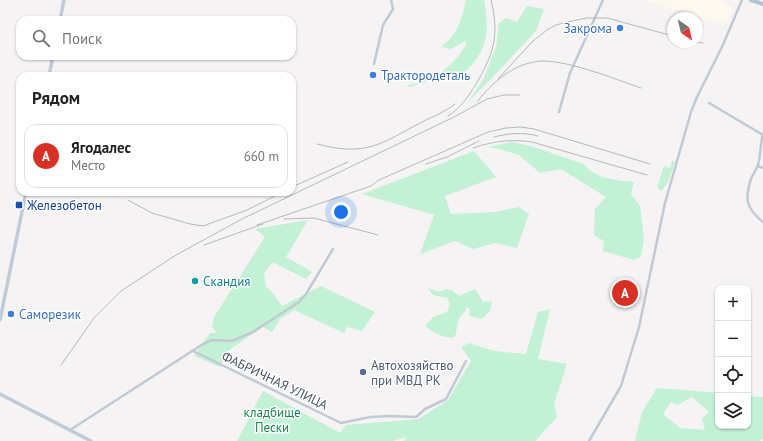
<!DOCTYPE html>
<html lang="ru">
<meta charset="utf-8">
<style>
body{margin:0;font-family:"PT Sans",sans-serif;background:#f6f6f6;color:#222}
.controls{position:absolute;right:12px;bottom:12px;display:grid;overflow:hidden;border-radius:8px;box-shadow:0 1px 3px #0004}
.controls button{width:36px;height:36px;display:grid;place-items:center;padding:0;border:0;border-bottom:1px solid #e0e0e0;background:#fff;color:#222;font:20px sans-serif}
.compass{position:absolute;left:667px;top:12px;width:36px;height:36px;border-radius:50%;background:#fff;box-shadow:0 1px 3px #0004;rotate:146deg}
.you{position:absolute;left:341px;top:212px;width:14px;height:14px;margin:-10px;border:3px solid #fff;border-radius:50%;background:#1a73e8;box-shadow:0 0 0 6px #1a73e833}
.badge{display:grid;place-items:center;width:26px;height:26px;border-radius:50%;background:#d93025;color:#fff;font-size:13px;font-weight:700}
.pin{position:absolute;translate:-50% -50%;border:2px solid #fff;box-shadow:0 1px 4px #0006}
.list{margin:0;padding:0;list-style:none}
h2{display:flex;justify-content:space-between;align-items:center;height:52px;margin:0;padding:0 16px;font-size:17px}
h2 small{font-size:13px;font-weight:400;color:#767676}
.list li{display:grid;grid-template-columns:26px 1fr auto;gap:12px;align-items:center;box-sizing:border-box;height:64px;margin:0 8px 8px;padding:0 8px;border:1px solid #e0e0e0;border-radius:12px}
.list b{display:block;font-size:15px;white-space:nowrap}
.list p{margin:0;font-size:13px;white-space:nowrap;color:#767676}
.list em{font-size:13px;font-style:normal;color:#767676}
.icon{flex:none;width:22px;height:22px;fill:none;stroke:currentColor;stroke-width:2;stroke-linecap:round;stroke-linejoin:round}
.map{position:relative;flex:none;width:763px;height:441px;overflow:hidden}
.search{position:absolute;background:#fff;box-shadow:0 1px 3px #0004;left:16px;top:16px;width:280px;height:44px;display:flex;align-items:center;gap:10px;box-sizing:border-box;padding:0 14px;border-radius:12px;color:#767676;font-size:15px}
.panel{position:absolute;background:#fff;box-shadow:0 1px 3px #0004;left:16px;top:72px;width:280px;height:124px;border-radius:12px}
.map>svg:first-child{display:block}
.commercial{fill:#fdf9ef}
.green{fill:#c3f1d5;fill-rule:evenodd}
.lines{fill:none;stroke-linecap:round;stroke-linejoin:round}
.street{stroke:#c1cad2;stroke-width:2.5}
.secondary{stroke:#c1cbd6;stroke-width:3.5}
.primary{stroke:#b3c2d1;stroke-width:4}
.rail{stroke:#b5b8bd;stroke-width:1}
.shop-dot{fill:#3f7fe0;stroke:#fff;stroke-width:1.5}
.transit-dot{fill:#1a4fb4;stroke:#fff;stroke-width:1.5}
.culture-dot{fill:#0f9aa8;stroke:#fff;stroke-width:1.5}
.service-dot{fill:#5c6f8a;stroke:#fff;stroke-width:1.5}
.labels{text-anchor:middle;stroke-width:3;stroke-linejoin:round;paint-order:stroke}
.shop-label{font-size:13px;fill:#366cbe;stroke:#fff;text-anchor:start}
.transit-label{font-size:13px;fill:#164399;stroke:#fff;text-anchor:start}
.culture-label{font-size:13px;fill:#0d838f;stroke:#fff;text-anchor:start}
.service-label{font-size:13px;fill:#4e5e75;stroke:#fff;text-anchor:start}
.street-label{font-size:13px;fill:#4a5661;stroke:#fff}
.park-label{font-size:13px;fill:#17864f;stroke:#fff}
</style>
<div class="map">
<svg width="763" height="441" viewBox="0 0 763 441">
<rect width="100%" height="100%" fill="#f5f3f3"/>
<!-- commercial -->
<path class="commercial" d="M643,0h76l12,7h4l2,-5 -7,-2h7l1,2 -12,22z"/>
<!-- green -->
<path class="green" d="M466,0h18c2,13 5,31 0,44 -4,14 -18,27 -28,37v-5l-4,-2h-8l-13,6 -21,7 -4,-1c16,-4 34,-10 46,-23 5,-5 10,-12 14,-18l-1,-4 -14,8 -10,-2c18,-13 20,-27 25,-47z
M527,6l17,3 -8,22 -47,50 -22,22 16,-23 13,-33 3,-24 7,-5 11,4z
M511,142l20,4 53,18c10,15 33,16 50,18l-3,12 9,12 4,33 -3,17 -7,4 -31,-9 1,-10 -10,-6 1,-26 11,-12 -45,-28 -21,4 -21,-18 -19,-6 -12,-2z
M474,151l22,26 -51,19 6,18 44,-2 24,-5 10,7 -12,34 -22,-5 -22,6 -18,-8 -35,13 14,-39 -72,-21z
M672,161l3,1c-4,11 -6,22 -14,29l-4,-4 7,-21 6,2z
M308,220l-22,37 26,15 -6,7 -33,-17 -9,11 2,14 6,5 10,14 39,-20 54,26 -13,19 -15,-4 -3,6 -50,-23 -14,9 -8,13 -9,-5 -34,23 -9,17 -26,-11 16,-23h7l-5,-6 2,-10 51,-80 -10,-8z
M428,288l12,4 6,-3 7,2 6,5 16,-7 8,13 9,-1 -2,10 -8,8 -13,-3 1,-7 -4,-2v3l-7,8 -4,19c-10,3 -22,-5 -30,-11l8,-9 14,-5 3,-8 -3,-6 -14,-3z
M550,309l-12,50 29,5 -13,40 3,13 -22,24h-131l2,-4 -13,4h-156l26,-50 77,42 6,-8 73,-6 29,-19 23,-39 -10,-14 8,-4 25,8 32,3 12,-42z
M657,388l61,5v33h30v-30l15,1v41l-3,3h-125l7,-29zM692,397l17,15 -7,7 3,11 -25,-2 -17,-14 8,-12 7,3z"/>
<g class="lines">
<!-- street -->
<path class="street" d="M374,64l9,-39 10,-16 -2,-9
M709,103l54,32
M559,112l11,-39 33,-73
M763,134c-3,10 -2,21 -5,31 -2,5 -5,9 -7,14 -7,21 -4,30 12,43
M758,166l5,2
M193,351l148,72 29,-6 20,-1 26,1 9,-8 21,-10 20,-38
M70,430l133,-86 9,-4 20,1 21,-9 46,-30 7,-8 27,-45
M589,441l32,-55 18,-59 26,-124 26,-91 6,-15 25,-50 20,-47"/>
<!-- secondary -->
<path class="secondary" d="M60,20l4,-20
M49,76l4,-20
M0,320l26,-128
M0,394l91,47"/>
<!-- primary -->
<path class="primary" d="M751,0l12,4"/>
<!-- rail -->
<path class="rail" d="M697,42l6,1
M498,79l35,-38 14,-11 9,-5 11,-3 20,-4h20l66,18
M477,102c11,-14 23,-26 39,-34 7,-4 20,-7 27,-7 27,0 72,18 98,27
M448,116c14,-9 23,-23 31,-37 16,-29 20,-46 12,-79
M494,137c15,-4 29,-5 44,-1
M317,144c50,13 63,0 105,-22 12,-6 23,-10 33,-18
M473,148c20,-7 38,-9 59,-6l115,33
M426,164l21,-7 32,-16
M292,187l56,-25
M128,200l24,13 38,11 13,2 44,-16 36,-18
M284,219l30,-1 64,17
M257,225l114,-39 8,-6 109,-48 18,-4 15,-1 13,2 116,35
M204,245l59,-21
M61,365l33,-47 27,-27 55,-36 66,-36 212,-102 33,-18 17,-4h16"/>
</g>
<!-- markers -->
<g class="shop-dot">
<circle cx="620" cy="28" r="4"/>
<circle cx="373" cy="75" r="4"/>
<circle cx="11" cy="314" r="4"/>
</g>
<rect class="transit-dot" x="15" y="201" width="8" height="8" rx="2"/>
<circle class="culture-dot" cx="195" cy="281" r="4"/>
<circle class="service-dot" cx="363" cy="372" r="4"/>
<g class="labels">
<!-- shop labels -->
<g class="shop-label">
<text x="612" y="33" text-anchor="end">Закрома</text>
<text x="381" y="80">Трактородеталь</text>
<text x="19" y="319">Саморезик</text>
</g>
<!-- transit labels -->
<g class="transit-label">
<text x="27" y="210">Железобетон</text>
</g>
<!-- culture labels -->
<g class="culture-label">
<text x="203" y="286">Скандия</text>
</g>
<!-- service labels -->
<g class="service-label">
<text x="371" y="370">Автохозяйство<tspan x="371" dy="15">при МВД РК</tspan></text>
</g>
<!-- street labels -->
<g class="street-label">
<text transform="translate(275 380) rotate(26)" y="5">ФАБРИЧНАЯ УЛИЦА</text>
</g>
<!-- park labels -->
<g class="park-label">
<text x="272" y="417">кладбище<tspan x="272" dy="15">Пески</tspan></text>
</g>
</g>
</svg>
<div class="controls">
<button>+</button>
<button>−</button>
<button><svg class="icon" aria-label="locate" viewBox="0 0 24 24"><circle cx="12" cy="12" r="6"/><path d="M12 2v4M12 18v4M2 12h4M18 12h4"/></svg></button>
<button><svg class="icon" aria-label="layers" viewBox="0 0 24 24"><path d="M12 4l9 5-9 5-9-5zM3 14l9 5 9-5"/></svg></button>
</div>
<svg class="compass" viewBox="-18 -18 36 36"><path d="M0-13l5 13h-10z" fill="#e53935"/><path d="M0 13l5-13h-10z" fill="#767676"/></svg>
<div class="you"></div>
<div class="pin badge" style="left:625px;top:293px">A</div>
<div class="search"><svg class="icon" aria-label="search" viewBox="0 0 24 24"><circle cx="10" cy="10" r="6"/><path d="M15 15l6 6"/></svg>Поиск</div>
<section class="panel">
<h2>Рядом<small></small></h2>
<ul class="list">
<li><span class="badge">A</span><div><b>Ягодалес</b><p>Место</p></div><em>660 m</em></li>
</ul>
</section>
</div>
